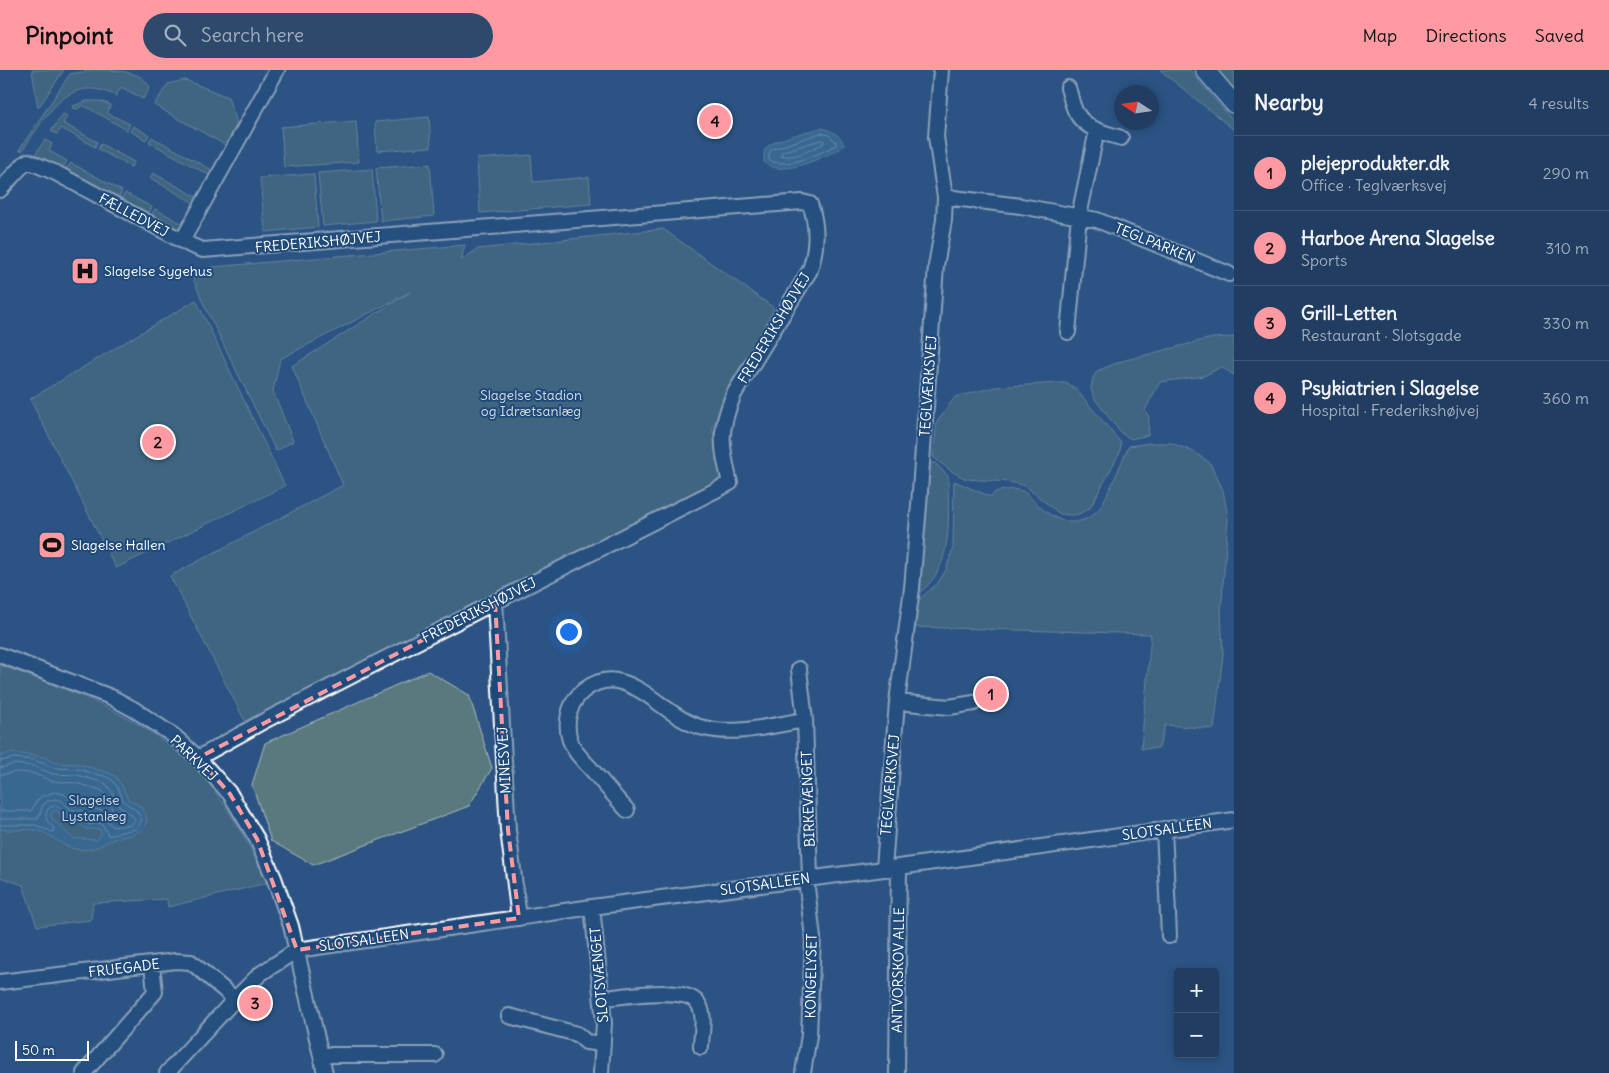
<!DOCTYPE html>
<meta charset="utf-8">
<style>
body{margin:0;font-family:Delius,sans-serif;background:#2d496b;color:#f1f3f6}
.controls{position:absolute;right:15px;bottom:15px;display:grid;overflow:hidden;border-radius:5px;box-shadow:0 2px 8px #0003}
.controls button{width:45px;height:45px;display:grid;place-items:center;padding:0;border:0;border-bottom:1px solid #3e5777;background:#213e62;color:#f1f3f6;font:25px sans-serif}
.compass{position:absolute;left:1114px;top:15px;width:45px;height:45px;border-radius:50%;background:#213e62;box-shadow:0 2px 8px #0003;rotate:282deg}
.scale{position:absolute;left:15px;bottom:12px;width:74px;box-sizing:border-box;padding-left:5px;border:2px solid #fff;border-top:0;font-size:14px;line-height:18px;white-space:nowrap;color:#fff;-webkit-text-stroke:4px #1f4a7a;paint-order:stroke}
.you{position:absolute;left:568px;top:561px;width:18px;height:18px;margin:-12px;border:4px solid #fff;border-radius:50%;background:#1a73e8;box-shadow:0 0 0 8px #1a73e833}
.badge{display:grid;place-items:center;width:32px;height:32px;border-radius:50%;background:#ff9aa2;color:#111;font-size:16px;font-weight:700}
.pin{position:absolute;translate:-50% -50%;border:2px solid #fff;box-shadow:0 1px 5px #0006}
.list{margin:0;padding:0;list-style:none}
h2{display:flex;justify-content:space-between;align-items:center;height:65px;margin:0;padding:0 20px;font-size:21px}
h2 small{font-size:16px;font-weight:400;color:#a2aebe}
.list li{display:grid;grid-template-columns:32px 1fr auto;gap:15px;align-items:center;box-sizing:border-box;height:75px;padding:0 20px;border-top:1px solid #3e5777}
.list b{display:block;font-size:19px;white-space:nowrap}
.list p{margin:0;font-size:16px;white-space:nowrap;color:#a2aebe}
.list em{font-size:16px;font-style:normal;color:#a2aebe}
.icon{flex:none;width:28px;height:28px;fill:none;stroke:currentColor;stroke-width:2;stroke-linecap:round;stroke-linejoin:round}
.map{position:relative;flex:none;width:1234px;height:1003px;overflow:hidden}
header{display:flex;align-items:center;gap:30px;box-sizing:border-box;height:70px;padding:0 25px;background:#ff9aa2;color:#111}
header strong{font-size:24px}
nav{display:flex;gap:28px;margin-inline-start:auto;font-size:18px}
.search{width:350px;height:45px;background:#2d496b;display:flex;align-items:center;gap:12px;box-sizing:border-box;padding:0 18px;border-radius:28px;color:#a2aebe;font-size:19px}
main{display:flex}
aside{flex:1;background:#213e62}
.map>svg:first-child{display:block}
.green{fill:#597a7e;stroke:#acbcbe}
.water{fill:#467f9f;stroke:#90b2c5;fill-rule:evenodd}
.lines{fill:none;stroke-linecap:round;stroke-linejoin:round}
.shore{stroke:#b5ccd9;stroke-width:1}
.minor-casing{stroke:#fff;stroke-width:18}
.major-casing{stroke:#fff;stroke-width:21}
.minor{stroke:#1f4a7a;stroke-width:14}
.major{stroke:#1f4a7a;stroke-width:18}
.marked{fill:none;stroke:#ff9aa2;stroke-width:4;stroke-dasharray:10 6;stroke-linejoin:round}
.labels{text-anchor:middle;stroke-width:4;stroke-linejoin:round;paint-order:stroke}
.street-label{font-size:14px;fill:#fff;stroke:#1f4a7a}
.poi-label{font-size:14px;fill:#fff;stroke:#1f4a7a;text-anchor:start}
.park-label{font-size:14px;fill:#d6dedf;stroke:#1f4a7a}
</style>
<header>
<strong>Pinpoint</strong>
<div class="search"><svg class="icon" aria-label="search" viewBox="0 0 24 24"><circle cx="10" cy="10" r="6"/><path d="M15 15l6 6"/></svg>Search here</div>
<nav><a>Map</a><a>Directions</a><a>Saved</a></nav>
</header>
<main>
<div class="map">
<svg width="1234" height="1003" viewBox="0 0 1234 1003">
<rect width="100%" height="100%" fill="#2c5383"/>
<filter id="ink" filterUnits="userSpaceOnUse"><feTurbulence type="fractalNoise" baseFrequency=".02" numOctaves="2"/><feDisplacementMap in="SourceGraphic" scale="10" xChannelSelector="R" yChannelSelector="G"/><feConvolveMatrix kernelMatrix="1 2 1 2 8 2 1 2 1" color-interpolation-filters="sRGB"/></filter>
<g filter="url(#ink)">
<!-- green -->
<path class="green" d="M32,0h32l-26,38z
M93,0c21,0 50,0 57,18l-7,11 -22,-12 -5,9c-49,-25 -70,21 -94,55l-3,-1 51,-76z
M1160,0h30l44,52v8z
M1218,0h16v19z
M185,10l43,17 10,29 -11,20 -73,-41 14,-21z
M87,31h13l11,4 -4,8 23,11 -3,6 -44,-25 -6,4 -4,-1v-2z
M63,44l4,2 -4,7 34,19 -2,5 -34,-19 -4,6 -6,-3z
M429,47l2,30 -54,4 -2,-29z
M356,51l3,41 -75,5 -3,-40z
M133,56l16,9 -3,5 -16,-9z
M152,67l60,33 4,-5 4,1 -10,17 -4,-1 3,-7 -60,-33z
M45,70l7,4 -3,7 18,10 -2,4 -8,4 -21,-13v-3z
M101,74l33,18 -3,5 -33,-18z
M531,85l2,27 56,-5 2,27 -111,9 -3,-54z
M71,93l51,28 -5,11 -57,-32 8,-3z
M430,94l4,52 -53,5 -5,-53z
M372,99l4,52 -53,5 -5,-53z
M153,103l44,24 4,-6 3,2 -10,18 -3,-2 3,-6 -44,-25z
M314,104l4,53 -53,5 -5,-54z
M125,123l27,14 -3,5 2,9 -32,-18z
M155,139l28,15 3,-6 3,2 -6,7 -7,3 -21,-7 -3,-9z
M663,159l111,79 -62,120 14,53 -481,240 -75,-145 173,-91 -51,-119 118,-74 -130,67 -7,32 20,50 -17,10 -71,-144 -13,-31 20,-9 253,-22 -4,15 17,-11z
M196,230l89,186 -169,82 -86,-169z
M1234,267v38l-13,-8 -17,9 -44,6 -15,28 4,7 -1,18 -17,4 -10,-6 -27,-35 -3,-10 2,-10 4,-7 25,-10 90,-23z
M1059,313h7l9,5 46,55 -1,9 -30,56 -11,6 -9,1 -10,-1 -35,-28 -15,-4 -44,-3 -15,-8 -18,-14 4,-35 18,-25 40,-10z
M1150,373h21l23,9 16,11 13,27 5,28 -7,94 2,42 -9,75 -49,-4 -6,23 -18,1 10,-115 -238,-7 3,-25 22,-19 8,-13 7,-22 1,-67 37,16 4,-5c10,-2 17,-4 27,-1 7,3 11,11 17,15 18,16 38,24 58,5 9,-9 25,-51 32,-65z
M930,393h5l13,13c0,40 7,91 -29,117z
M0,595c60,22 121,42 171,82 7,6 15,11 21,17 33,36 55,75 75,119l-99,24 -1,-8 -74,4 -2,17 -54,6 -14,-41 -23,-8z
M428,601l41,24 23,73 -23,38 -156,59 -42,-24 -19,-56 13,-42z"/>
<!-- water -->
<path class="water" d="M821,58c10,2 19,6 23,17l-4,4c-18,8 -59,30 -76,13 0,-5 -1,-11 3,-15 8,-8 42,-16 54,-19z
M15,683l29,4 12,6 22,1 31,9 6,3 7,10 6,13 13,8 5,8 1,6c-7,14 -13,13 -27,16 -14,3 -19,12 -36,13 -20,1 -31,-17 -49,-20 -12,-2 -24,2 -35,-1v-72l6,-3zM56,740l9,9 13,2 8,8h14l1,6 -5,5 -23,-2 -21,-19 -1,-6z"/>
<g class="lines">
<!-- shore -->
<path class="shore" d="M821,63l8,2 7,7v3c-15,8 -50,25 -67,15v-6l2,-4z
M821,70l3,1 -1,3c-12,5 -29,16 -42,11l1,-3z
M0,691l15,-3 19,2 21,8 23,1 29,8 5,3 6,8 6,14 13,9 5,9 -6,9 -19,4 -8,3 -7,-12 -4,-1 -10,2c-9,-14 -12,-5 -22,-12 -5,-3 -6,-6 -11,-8l-7,4c-5,9 0,14 6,19l-1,4 -18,-7h-35
M0,698l15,-4 18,2 20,8 24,1 28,8 7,9 7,14 14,10 2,4 -4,5 -18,2 -8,-8 -14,-1 -8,-7 -13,-2 -8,-8 -7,-2 -7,2 -5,4 -5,14h-38
M0,705l15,-3 17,1 20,8 23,2 26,7 5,5 6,14 -3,3 -15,-3 -11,-6 -10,-1 -9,-8 -9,-2 -13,4 -6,6 -5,9h-31"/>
<defs>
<path id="minor" d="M1068,18c3,8 4,19 9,26 9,15 28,19 44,24
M0,120c9,-9 17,-21 28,-29l28,12 136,73 11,4 599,-48 8,2c8,22 7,44 0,66l-76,124c-16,38 -13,51 -4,89l-235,119 -231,119 -66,37
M945,127l76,9 76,14 132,54
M182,171l95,-171
M1068,262l11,-116 18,-86
M495,532l13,228 11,88
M0,585l111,42 24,13 39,26 24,22 32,36 27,45 17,39 17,48 34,147
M799,599l6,51 5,158
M897,632l52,5 25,-4
M627,740c-12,-13 -23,-26 -35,-40 -5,-6 -13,-13 -17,-20 -12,-17 -9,-45 8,-59 11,-9 24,-13 38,-9 31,9 52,39 83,46 32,8 69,-3 101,-8
M1164,759l5,107
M884,798l13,-166 15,-114 7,-83 17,-239 8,-46 1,-23 -9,-60 5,-67
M592,837l12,116 -3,50
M0,912l176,-21 15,1 44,37
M603,928c21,-1 85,-14 96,7 7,11 2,30 2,42
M509,946l68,18 9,8 17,2
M321,985h114
M84,1003l71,-81 -3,-27
M167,1003l68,-74 25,-25 37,-24 295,-43 307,-40 335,-47
M803,1003l6,-38 4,-97 -7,-59
M897,1003l2,-206"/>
<path id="major" d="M1205,0l29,34"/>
</defs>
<!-- minor casing -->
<use href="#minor" class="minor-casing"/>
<!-- major casing -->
<use href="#major" class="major-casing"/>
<!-- minor -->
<use href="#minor" class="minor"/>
<!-- major -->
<use href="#major" class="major"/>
</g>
</g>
<!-- marked area -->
<path d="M0 0H1234V1003H0ZM495,532l13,228 11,88 -222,32 -40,-111 -27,-45 -32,-36z" fill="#2c5383" fill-opacity=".55" fill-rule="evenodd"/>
<path class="marked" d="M495,532l13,228 11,88 -222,32 -40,-111 -27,-45 -32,-36z"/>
<!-- icons -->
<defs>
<symbol id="hospital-square" viewBox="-11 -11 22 22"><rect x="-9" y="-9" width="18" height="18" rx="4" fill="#ff9aa2" stroke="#1f4a7a"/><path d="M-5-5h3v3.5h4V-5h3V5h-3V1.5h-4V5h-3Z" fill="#111"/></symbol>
<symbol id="stadium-square" viewBox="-11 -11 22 22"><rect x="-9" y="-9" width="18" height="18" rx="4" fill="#ff9aa2" stroke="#1f4a7a"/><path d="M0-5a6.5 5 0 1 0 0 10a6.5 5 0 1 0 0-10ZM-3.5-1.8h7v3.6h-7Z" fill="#111"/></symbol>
</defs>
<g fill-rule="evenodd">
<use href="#hospital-square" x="69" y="185" width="32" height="32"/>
<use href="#stadium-square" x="36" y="459" width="32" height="32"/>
</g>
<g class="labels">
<!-- street labels -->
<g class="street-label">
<text transform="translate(134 145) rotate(28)" y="5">FÆLLEDVEJ</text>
<text transform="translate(318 172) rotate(-5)" y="5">FREDERIKSHØJVEJ</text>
<text transform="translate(1155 173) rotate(22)" y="5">TEGLPARKEN</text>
<text transform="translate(774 258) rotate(-59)" y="5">FREDERIKSHØJVEJ</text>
<text transform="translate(928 316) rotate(-86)" y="5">TEGLVÆRKSVEJ</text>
<text transform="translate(479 540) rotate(-27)" y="5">FREDERIKSHØJVEJ</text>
<text transform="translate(194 688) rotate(44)" y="5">PARKVEJ</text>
<text transform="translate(504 690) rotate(-93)" y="5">MINESVEJ</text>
<text transform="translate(890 715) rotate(-85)" y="5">TEGLVÆRKSVEJ</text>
<text transform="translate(808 729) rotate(-92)" y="5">BIRKEVÆNGET</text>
<text transform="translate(1167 759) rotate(-8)" y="5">SLOTSALLEEN</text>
<text transform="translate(765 814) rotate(-8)" y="5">SLOTSALLEEN</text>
<text transform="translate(364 870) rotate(-8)" y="5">SLOTSALLEEN</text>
<text transform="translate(124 898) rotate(-7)" y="5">FRUEGADE</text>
<text transform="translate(898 900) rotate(-89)" y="5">ANTVORSKOV ALLE</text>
<text transform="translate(599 905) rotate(-95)" y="5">SLOTSVÆNGET</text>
<text transform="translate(811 906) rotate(-89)" y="5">KONGELYSET</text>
</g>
<!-- poi labels -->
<g class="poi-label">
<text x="104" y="206">Slagelse Sygehus</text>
<text x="71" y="480">Slagelse Hallen</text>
</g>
<!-- park labels -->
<g class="park-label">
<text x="531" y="330">Slagelse Stadion<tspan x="531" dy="16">og Idrætsanlæg</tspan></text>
<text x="94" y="735">Slagelse<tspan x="94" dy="16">Lystanlæg</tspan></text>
</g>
</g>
</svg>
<div class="controls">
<button>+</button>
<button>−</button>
</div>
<svg class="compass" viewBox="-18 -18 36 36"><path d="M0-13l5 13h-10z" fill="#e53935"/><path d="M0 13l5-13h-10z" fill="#a2aebe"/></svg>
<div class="scale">50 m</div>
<div class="you"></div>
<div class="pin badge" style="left:991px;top:624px">1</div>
<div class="pin badge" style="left:158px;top:372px">2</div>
<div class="pin badge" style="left:255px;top:933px">3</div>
<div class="pin badge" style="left:715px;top:51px">4</div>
</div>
<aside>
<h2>Nearby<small>4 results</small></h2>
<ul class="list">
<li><span class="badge">1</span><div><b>plejeprodukter.dk</b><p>Office · Teglværksvej</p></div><em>290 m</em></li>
<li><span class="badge">2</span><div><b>Harboe Arena Slagelse</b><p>Sports</p></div><em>310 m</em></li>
<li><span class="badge">3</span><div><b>Grill-Letten</b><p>Restaurant · Slotsgade</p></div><em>330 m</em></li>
<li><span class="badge">4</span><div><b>Psykiatrien i Slagelse</b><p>Hospital · Frederikshøjvej</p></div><em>360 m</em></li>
</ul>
</aside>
</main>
